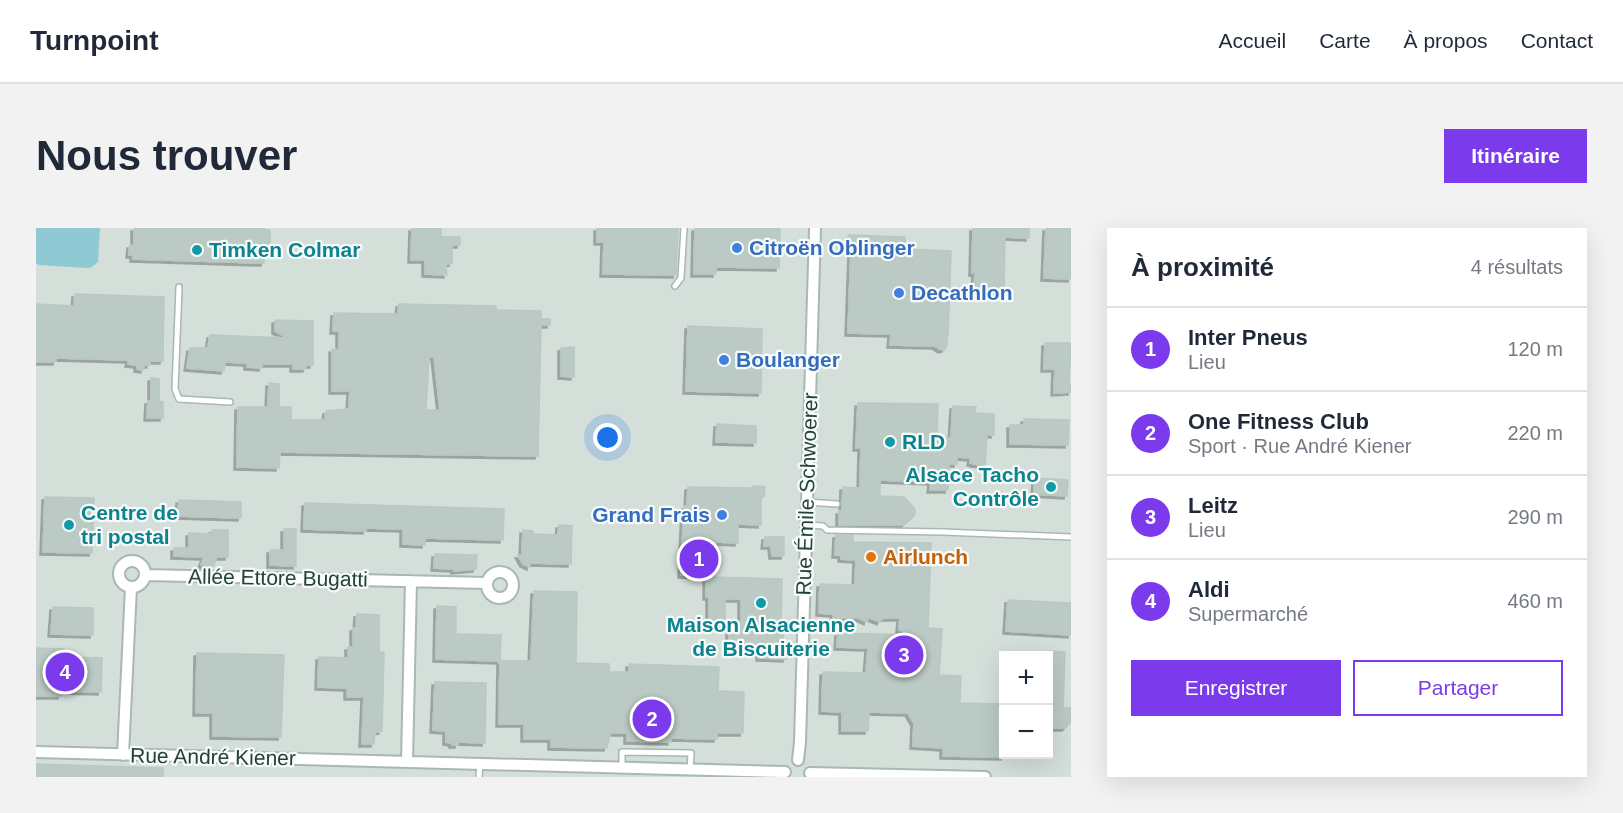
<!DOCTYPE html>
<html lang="fr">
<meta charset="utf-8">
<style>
body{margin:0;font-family:Helvetica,sans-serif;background:#f2f2f3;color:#1f2937}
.controls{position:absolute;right:18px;bottom:18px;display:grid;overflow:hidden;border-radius:0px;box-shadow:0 6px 24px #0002}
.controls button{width:54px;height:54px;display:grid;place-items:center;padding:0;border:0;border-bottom:2px solid #e0e1e3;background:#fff;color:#1f2937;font:30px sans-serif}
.you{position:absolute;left:572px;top:210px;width:21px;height:21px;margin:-15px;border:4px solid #fff;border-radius:50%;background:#1a73e8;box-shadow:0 0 0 9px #1a73e833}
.badge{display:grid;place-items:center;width:39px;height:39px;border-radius:50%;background:#7c3aed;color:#fff;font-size:20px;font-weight:700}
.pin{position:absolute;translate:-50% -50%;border:3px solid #fff;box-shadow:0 2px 6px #0006}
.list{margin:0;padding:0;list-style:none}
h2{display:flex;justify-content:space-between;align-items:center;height:78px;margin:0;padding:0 24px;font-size:26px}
h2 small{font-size:20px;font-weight:400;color:#747a83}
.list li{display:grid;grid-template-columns:39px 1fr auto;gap:18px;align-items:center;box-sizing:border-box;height:84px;padding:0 24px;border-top:2px solid #e0e1e3}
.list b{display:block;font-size:22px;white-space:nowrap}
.list p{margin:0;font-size:20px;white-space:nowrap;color:#747a83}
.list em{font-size:20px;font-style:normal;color:#747a83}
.actions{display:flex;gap:12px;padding:18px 24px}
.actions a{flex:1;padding:14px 0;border:2px solid #7c3aed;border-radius:0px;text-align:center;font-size:21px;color:#7c3aed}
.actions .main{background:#7c3aed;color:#fff}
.map{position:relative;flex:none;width:1035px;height:549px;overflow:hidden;border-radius:0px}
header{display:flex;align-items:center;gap:36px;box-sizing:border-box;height:84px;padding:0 30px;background:#fff;border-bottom:2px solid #e0e1e3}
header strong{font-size:28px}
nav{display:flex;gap:33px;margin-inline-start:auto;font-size:21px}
.intro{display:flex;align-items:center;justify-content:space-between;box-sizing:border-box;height:144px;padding:0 36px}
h1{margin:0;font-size:42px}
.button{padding:15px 27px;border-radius:0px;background:#7c3aed;color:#fff;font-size:21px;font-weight:700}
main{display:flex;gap:36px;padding:0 36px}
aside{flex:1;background:#fff;border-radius:0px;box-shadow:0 6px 24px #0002}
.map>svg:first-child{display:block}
.built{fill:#d4dfda;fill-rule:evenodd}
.water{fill:#8ec9d4}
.building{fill:#bbcac4;stroke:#b8c9c2;stroke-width:1.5;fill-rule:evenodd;filter:url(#shadow)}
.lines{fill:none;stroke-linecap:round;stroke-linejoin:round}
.lane-casing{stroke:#a8b8b2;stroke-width:8}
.street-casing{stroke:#a8b8b2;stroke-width:14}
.lane{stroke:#fff;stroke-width:5}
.street{stroke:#fff;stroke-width:10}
.shop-dot{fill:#3f7fe0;stroke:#f7fbf9;stroke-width:2}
.culture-dot{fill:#0f9aa8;stroke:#f7fbf9;stroke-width:2}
.food-dot{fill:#e8710a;stroke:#f7fbf9;stroke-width:2}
.labels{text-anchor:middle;stroke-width:4.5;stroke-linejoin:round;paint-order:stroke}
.shop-label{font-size:21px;font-weight:bold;fill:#366cbe;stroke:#f7fbf9;text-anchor:start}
.culture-label{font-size:21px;font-weight:bold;fill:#0d838f;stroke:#f7fbf9;text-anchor:start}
.street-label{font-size:21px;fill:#24423a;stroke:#f7fbf9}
.food-label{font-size:21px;font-weight:bold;fill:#c56008;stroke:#f7fbf9;text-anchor:start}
</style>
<header>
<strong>Turnpoint</strong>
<nav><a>Accueil</a><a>Carte</a><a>À propos</a><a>Contact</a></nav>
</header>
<div class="intro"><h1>Nous trouver</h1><a class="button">Itinéraire</a></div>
<main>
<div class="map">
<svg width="1035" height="549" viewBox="0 0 1035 549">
<defs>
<filter id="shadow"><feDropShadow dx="-3" dy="3" stdDeviation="0" flood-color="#0004"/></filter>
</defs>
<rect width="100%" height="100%" fill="#e6efeb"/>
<!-- built -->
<path class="built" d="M0,0h1035v549h-1035zM968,428h44v98h-44z"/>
<!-- water -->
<path class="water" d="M0,0h64l-2,34 -6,5 -4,1 -49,-3 -3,-2z"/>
<!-- building -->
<path class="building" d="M98,0h131v2h5v14h-5l-1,19 -131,-4v-4h-4l1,-10h4z
M376,0h29v9h19v8h-8v18l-6,1 1,11 -22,-1v-14h-14z
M561,0h81l-2,47 -73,-1 1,-32h-7z
M659,0h85l-1,40 -63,-1v7h-22z
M937,0h56v10l-24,-1 -1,55 -30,-1 1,-19 -3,1z
M1010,0h25v51l-27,-1z
M813,7l56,2 1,12 45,2 -3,85h-1v8l-2,5 -4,1 -6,-4 -45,-1 1,-11 -43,-1 3,-82h-2z
M39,66l89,3 -1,64h-13v4h-6v5l-7,-1v-4l-9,-1 1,-4 -73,-2v4h-20v-58l38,2z
M363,76l97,2v4l45,1v8h9v6h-9l-3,131 -258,-4 -1,16 -42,-1 1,-60h30l1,-24 10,1v23h12v13h34l1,-9 23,-2 1,-18h-18v-42l7,1v-19h-6l1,-18 64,1zM393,129h5l6,53h-14z
M239,92l38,1v44h-7v4h-13v-5h-31v4l-15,-1v-4l-22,-1 -1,9 -37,-3 3,-20h18l2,-13 78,3 -13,-7z
M652,98l74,3 -1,64 -75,-2z
M1009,115h26l-2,41h2v8l-17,1 1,-24h-11z
M538,119v30l-13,-1v-28z
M115,150l8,1v22l4,1v16h-16l1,-17h3z
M822,175l80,1 -1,33 14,1 2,-32 23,1 -1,6 19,1v21h-7l-2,30 -12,-1v-1h-3l1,-5 -14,-1v7h-8l-1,26h-18l1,-8 -51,-2v16l24,1 11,12v6l-12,10h-64v-14h3l1,-24 17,1 1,-40h-5z
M988,191l45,1 -1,25 -58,-1v-19h14z
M681,196l39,2v17l-40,-1z
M999,250l33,2 -1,16 -33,-2z
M717,258l12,1 -1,10h-3v28l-23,-1v19l-22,-1 -1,35 67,2 -1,46h2v24h3v10l-27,-1v-8h-30v-28h12v-23h-16v24h-16v-26h-3v-21l-25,-1 3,-69h3l1,-19 65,1z
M9,269l49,1 -2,55 -49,-1z
M143,272l62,2v16l-63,-2z
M269,275l199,6 -1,31 -78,-2v7l-22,-1v-15l-37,-1v3l-62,-2z
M523,297l13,1 -1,38 -41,-1v4l-7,-3 -5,-9h4l1,-25 10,1v3l25,1z
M248,301h12v37l-26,-1v-15h14z
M176,302h16v27h-12l-2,9 -13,-1 3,-8 -30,-1v-8h15v-15l23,1z
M800,307h17v7l78,1 -3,85 14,1 -3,46 22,1 -1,27 44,1v53l-61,-1v-8l-30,-2 1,-23 -6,-10 -39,-1 -1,19h-26v-19l-20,-1 1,-39 43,1 2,-25 -31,-1 1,-14 74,2 -13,-5 1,-12h-15l-4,1 -1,3 -12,-5 -1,5 -8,-4h-26l1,-4 -15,-1 1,-29 35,1 1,-25 -15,-1v-4h-6z
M729,309h19v19h-12l-1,-10h-7z
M399,326l42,1 -1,14 -22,2v-2l-20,-1z
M498,363l43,1 -1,71 33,1v8h20v-8l90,3 -1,24 26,1 -1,41h-26v6l-47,-1 1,4 -44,-1v-8h-17l-3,15 -56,-1v-8h-27v-15h-25l1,-63h31z
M972,372l63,3v32l-65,-4z
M401,378l19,1v27l45,1 -1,26 -64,-2z
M17,379l40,1v27l-42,-1z
M321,386l22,1v38l5,-1 -2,79 -7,1 -1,12h-12l2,-47h-17v-9l-29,-1 1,-30 29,1v-11h5v-19h3z
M0,420l28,1v8l38,1 -1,34 -40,-1v5h-25z
M1012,423l17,1 -2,56h8v14l-6,6h-17z
M161,425l87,2 -3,82 -68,-1v-23h-17z
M399,454l51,1 -1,60 -27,-1v3h-6v-2l-6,-1v-11l-13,-1z
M0,536l127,4v9h-127z"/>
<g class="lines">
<defs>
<path id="lane" d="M639,58l6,-8 3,-50
M143,59l-4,102 4,10 51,3
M771,274l30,2
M771,297l16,1 4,4 116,2 128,5
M586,540v-16l69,1 -1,17
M443,549l1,-13"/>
<path id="street" d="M83 346a13 13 0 1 1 26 0a13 13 0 1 1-26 0Z
M451 357a13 13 0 1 1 26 0a13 13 0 1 1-26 0Z
M109,347l341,8
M0,524l749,20
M87,527l8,-168
M762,532l2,-18 15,-514
M371,534l4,-181
M774,545l175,4"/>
</defs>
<!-- lane casing -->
<use href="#lane" class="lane-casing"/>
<!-- street casing -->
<use href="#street" class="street-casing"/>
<!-- lane -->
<use href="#lane" class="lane"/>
<!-- street -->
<use href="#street" class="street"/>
</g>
<!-- markers -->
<g class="shop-dot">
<circle cx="701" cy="20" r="6"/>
<circle cx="863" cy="65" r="6"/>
<circle cx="688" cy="132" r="6"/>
<circle cx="686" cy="287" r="6"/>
</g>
<g class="culture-dot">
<circle cx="161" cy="22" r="6"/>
<circle cx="854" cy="214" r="6"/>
<circle cx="1015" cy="259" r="6"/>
<circle cx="33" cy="297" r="6"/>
<circle cx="725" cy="375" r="6"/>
</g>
<circle class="food-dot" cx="835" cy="329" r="6"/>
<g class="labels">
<!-- shop labels -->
<g class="shop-label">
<text x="713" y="27">Citroën Oblinger</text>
<text x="875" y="72">Decathlon</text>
<text x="700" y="139">Boulanger</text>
<text x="674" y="294" text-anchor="end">Grand Frais</text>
</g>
<!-- culture labels -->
<g class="culture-label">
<text x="173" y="29">Timken Colmar</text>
<text x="866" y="221">RLD</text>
<text x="1003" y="254" text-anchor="end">Alsace Tacho<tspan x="1003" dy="24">Contrôle</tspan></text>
<text x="45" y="292">Centre de<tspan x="45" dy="24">tri postal</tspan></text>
<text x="725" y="404" text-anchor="middle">Maison Alsacienne<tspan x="725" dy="24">de Biscuiterie</tspan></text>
</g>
<!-- street labels -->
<g class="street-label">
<text transform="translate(771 266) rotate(-88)" y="7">Rue Émile Schwoerer</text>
<text transform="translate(242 350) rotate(1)" y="7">Allée Ettore Bugatti</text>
<text transform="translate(177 529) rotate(1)" y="7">Rue André Kiener</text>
</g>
<!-- food labels -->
<g class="food-label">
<text x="847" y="336">Airlunch</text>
</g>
</g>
</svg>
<div class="controls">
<button>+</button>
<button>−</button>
</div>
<div class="you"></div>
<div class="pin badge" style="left:663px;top:331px">1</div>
<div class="pin badge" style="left:616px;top:491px">2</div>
<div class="pin badge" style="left:868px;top:427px">3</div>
<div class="pin badge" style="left:29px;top:444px">4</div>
</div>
<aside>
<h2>À proximité<small>4 résultats</small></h2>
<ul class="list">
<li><span class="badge">1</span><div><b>Inter Pneus</b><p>Lieu</p></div><em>120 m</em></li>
<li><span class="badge">2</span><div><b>One Fitness Club</b><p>Sport · Rue André Kiener</p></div><em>220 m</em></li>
<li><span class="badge">3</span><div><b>Leitz</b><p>Lieu</p></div><em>290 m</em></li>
<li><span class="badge">4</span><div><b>Aldi</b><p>Supermarché</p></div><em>460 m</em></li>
</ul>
<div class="actions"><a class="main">Enregistrer</a><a>Partager</a></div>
</aside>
</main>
